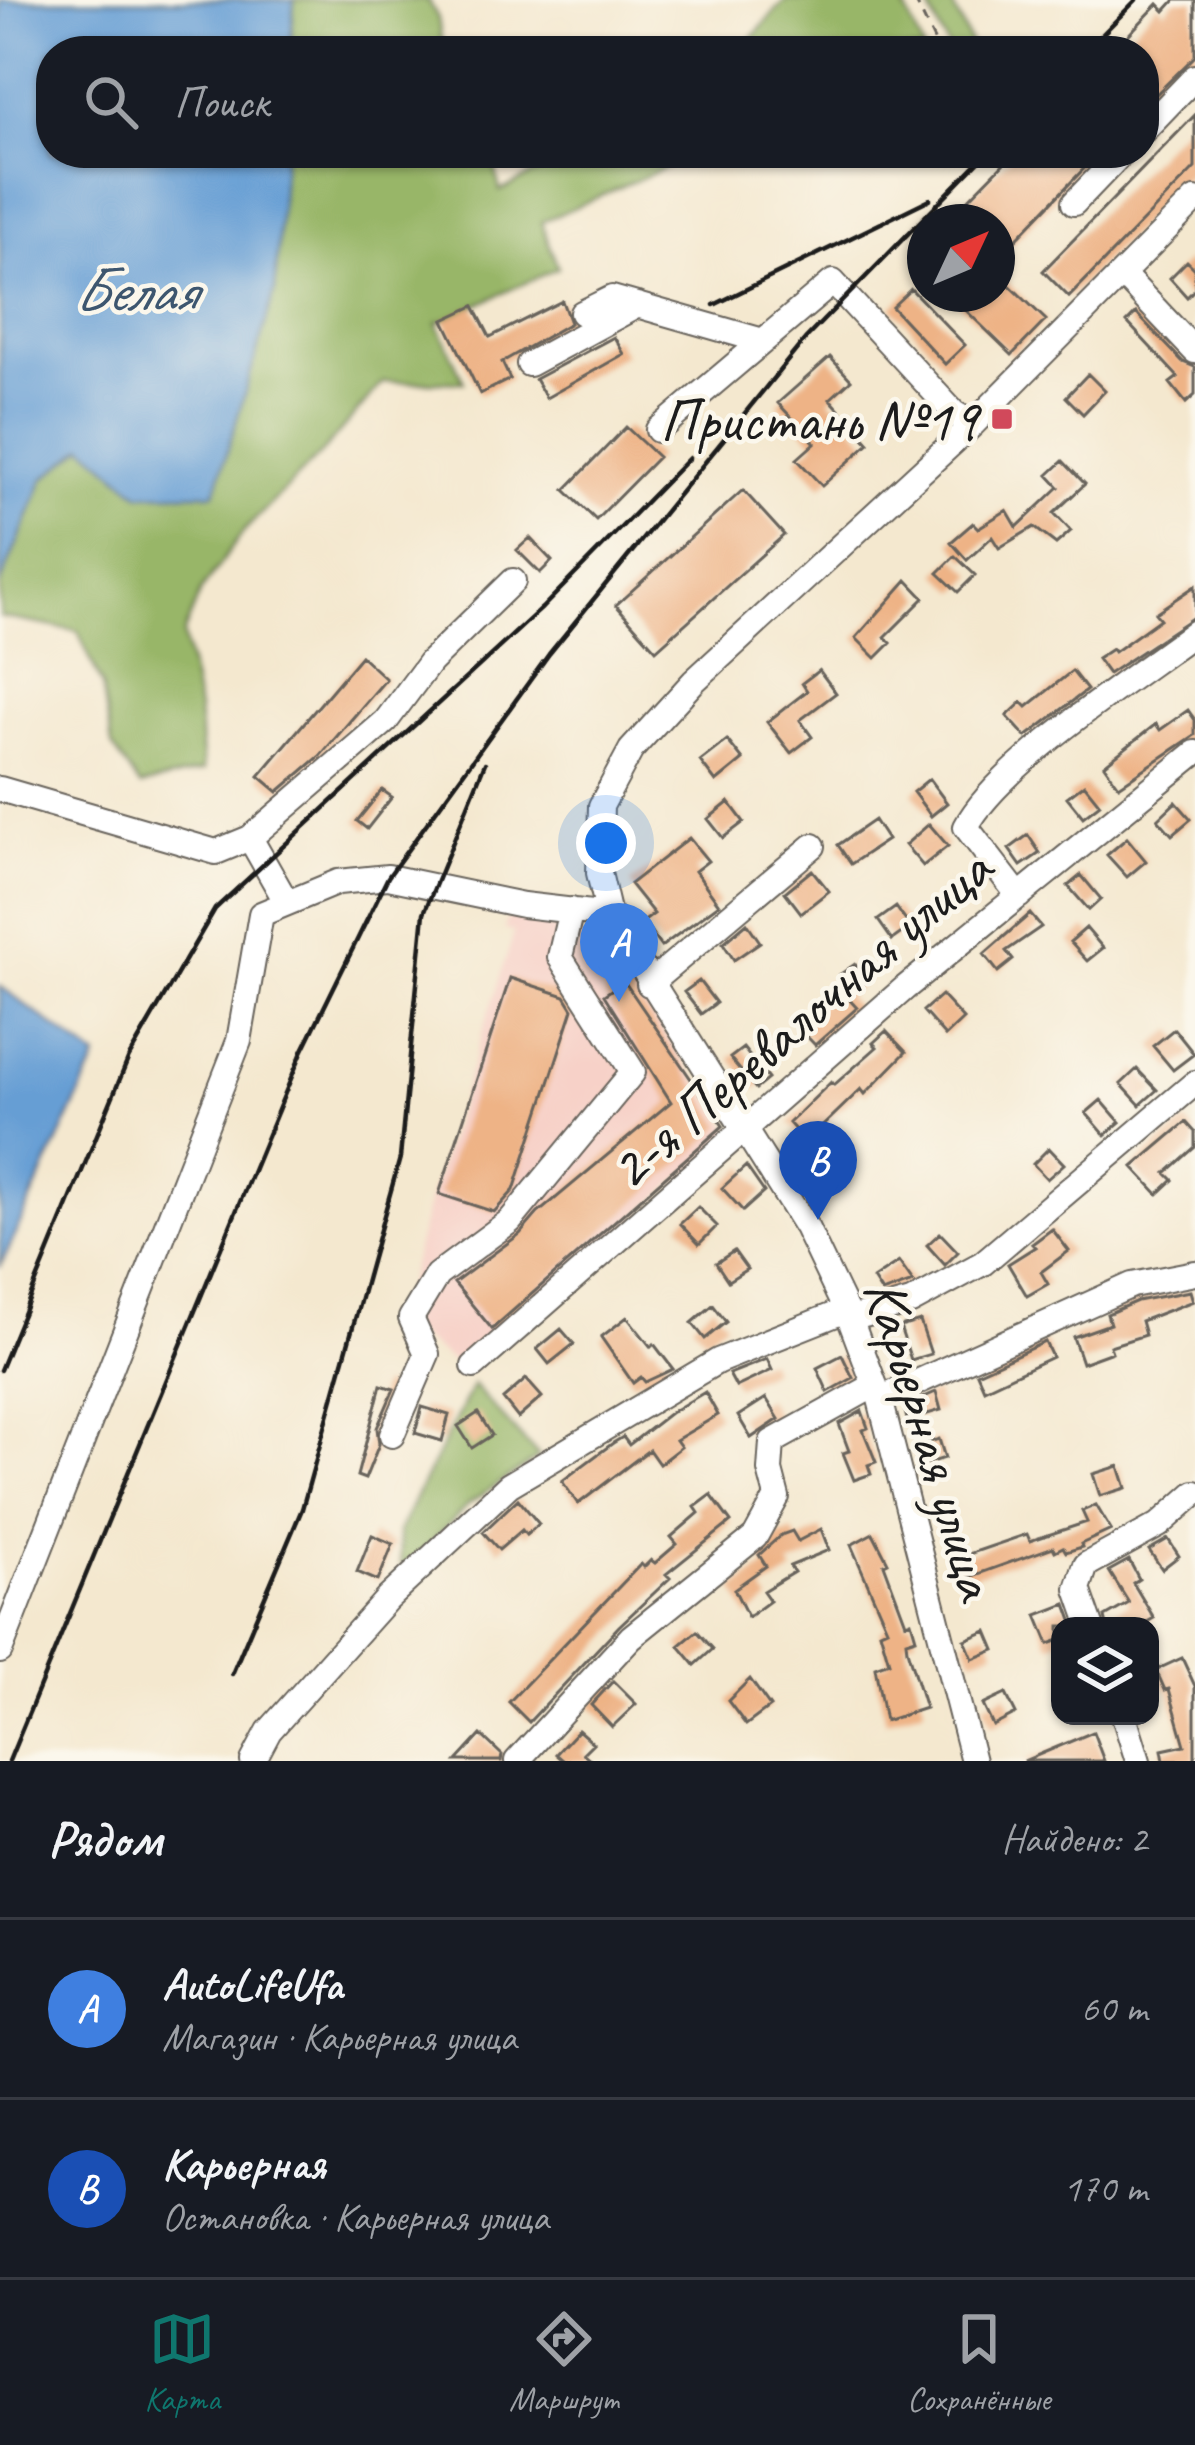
<!DOCTYPE html>
<html lang="ru">
<meta charset="utf-8">
<style>
body{margin:0;font-family:Caveat,sans-serif;background:#20242c;color:#f1f3f6}
.controls{position:absolute;right:36px;bottom:36px;display:grid;overflow:hidden;border-radius:24px;box-shadow:0 3px 9px #0004}
.controls button{width:108px;height:108px;display:grid;place-items:center;padding:0;border:0;border-bottom:3px solid #363941;background:#171b24;color:#f1f3f6;font:60px sans-serif}
.compass{position:absolute;left:907px;top:204px;width:108px;height:108px;border-radius:50%;background:#171b24;box-shadow:0 3px 9px #0004;rotate:46deg}
.you{position:absolute;left:606px;top:843px;width:42px;height:42px;margin:-30px;border:9px solid #fff;border-radius:50%;background:#1a73e8;box-shadow:0 0 0 18px #1a73e833}
.badge{display:grid;place-items:center;width:78px;height:78px;border-radius:50%;background:#0f766e;color:#fff;font-size:39px;font-weight:700}
.pin{position:absolute;translate:-50% -99px;filter:drop-shadow(0 3px 6px #0008)}
.pin::after{content:'';position:absolute;top:63px;width:42px;height:36px;background:inherit;clip-path:polygon(0 0,100% 0,50% 100%)}
.list{margin:0;padding:0;list-style:none}
h2{display:flex;justify-content:space-between;align-items:center;height:156px;margin:0;padding:0 48px;font-size:51px}
h2 small{font-size:39px;font-weight:400;color:#9ea1a6}
.list li{display:grid;grid-template-columns:78px 1fr auto;gap:36px;align-items:center;box-sizing:border-box;height:180px;padding:0 48px;border-top:3px solid #363941}
.list b{display:block;font-size:45px;white-space:nowrap}
.list p{margin:0;font-size:39px;white-space:nowrap;color:#9ea1a6}
.list em{font-size:39px;font-style:normal;color:#9ea1a6}
.icon{flex:none;width:66px;height:66px;fill:none;stroke:currentColor;stroke-width:2;stroke-linecap:round;stroke-linejoin:round}
.map{position:relative;flex:none;width:1195px;height:1761px;overflow:hidden}
.search{position:absolute;background:#171b24;box-shadow:0 3px 9px #0004;left:36px;right:36px;top:36px;height:132px;display:flex;align-items:center;gap:30px;box-sizing:border-box;padding:0 42px;border-radius:48px;color:#9ea1a6;font-size:45px}
.sheet{height:516px;background:#171b24}
nav{display:flex;justify-content:space-around;align-items:center;box-sizing:border-box;height:168px;border-top:3px solid #363941;background:#171b24;font-size:33px;color:#9ea1a6}
nav a{display:grid;justify-items:center;gap:6px}
nav .on{color:#0f766e}
.map>svg:first-child{display:block}
.built{fill:#f7d1c8}
.forest{fill:#98b668;stroke:#5a6942;stroke-width:3}
.water{fill:#669ed4;stroke:#415d78;stroke-width:3}
.building{fill:#eeb386}
.lines{fill:none;stroke-linecap:round;stroke-linejoin:round}
.minor-casing{stroke:#68635b;stroke-width:28}
.path{stroke:#68635b;stroke-width:3;stroke-dasharray:9 9;stroke-linecap:butt}
.minor{stroke:#fff;stroke-width:24}
.rail{stroke:#1c1c1c;stroke-width:4.5}
.poi-dot{fill:#d1495b;stroke:#fbf7ec;stroke-width:4.5}
.labels{text-anchor:middle;stroke-width:9;stroke-linejoin:round;paint-order:stroke}
.poi-label{font-size:60px;fill:#1c1c1c;stroke:#fbf7ec;text-anchor:end}
.street-label{font-size:60px;fill:#1c1c1c;stroke:#fbf7ec}
.water-label{font-size:63px;font-style:italic;fill:#3d566f;stroke:#fbf7ec}
</style>
<div class="map">
<svg width="1195" height="1761" viewBox="0 0 1195 1761">
<rect width="100%" height="100%" fill="#fbf7ec"/>
<filter id="ink" filterUnits="userSpaceOnUse"><feTurbulence type="fractalNoise" baseFrequency=".00833" numOctaves="2"/><feDisplacementMap in="SourceGraphic" scale="24" xChannelSelector="R" yChannelSelector="G"/><feConvolveMatrix kernelMatrix="1 2 1 2 8 2 1 2 1" color-interpolation-filters="sRGB"/></filter>
<filter id="wash" filterUnits="userSpaceOnUse"><feTurbulence type="fractalNoise" baseFrequency=".004" numOctaves="4" result="noise"/><feDisplacementMap in="SourceGraphic" scale="48" xChannelSelector="R" yChannelSelector="G"/><feGaussianBlur stdDeviation="2.7" result="paint"/><feColorMatrix in="noise" values="0 0 0 0 0 0 0 0 0 0 0 0 0 0 0 0 0 1.4 0 .05"/><feComposite in="paint" operator="in"/></filter>
<g filter="url(#wash)">
<rect width="100%" height="100%" fill="#f4e8cf"/>
<!-- built -->
<path class="built" d="M510,911l94,33 129,189 -273,234 -63,-45 33,-126 84,-263 -10,-4z"/>
<!-- forest -->
<path class="forest" d="M294,0h134l10,18 5,33h-152z
M785,0h117l22,51h-183z
M925,0h25l24,51h-24z
M284,153h227l-18,5 7,33 76,-38h123l-158,69 17,46 -121,55 27,59h-81l-58,67 -81,82 -43,60 -18,44 15,74 5,62 -63,15 -28,-40 -10,-60 -24,-55 -78,-14v-32l44,-106 40,-34 57,49 134,-203z
M473,1385l66,72 -69,46 -68,69 -4,-40z"/>
<!-- water -->
<path class="water" d="M0,0h294l-4,51h-239v102h233l-9,138 -60,202 -75,1 -56,-48 -40,33 -44,106z
M0,986l97,72 -97,209z"/>
<g id="blocks">
<!-- building -->
<path class="building" d="M1175,0h20v56l-51,50v-55h-31l45,-47 7,7z
M1195,115v53l-126,129 -26,-26z
M1014,153h85l-102,106v-37h-51z
M1187,261l8,8v20l-8,8 -17,-19z
M997,273l49,47 -34,35 -63,-61h48z
M911,289l54,56 -20,19 -53,-57z
M562,301l8,22 -68,39 8,17 -30,15 -36,-74 30,-14 16,31z
M1136,313l47,49 12,5v28l-9,8 -16,-20 8,-6 -51,-55z
M614,337l10,17 -78,44 -11,-19z
M830,357l21,23 -21,19 39,44 -47,43 -25,-27 18,-16 -37,-40z
M1088,374l17,17 -22,23 -17,-17z
M626,427l32,30 -62,63 -31,-30z
M1063,461l22,23 -31,29 17,18 -15,13 -22,-17 -35,21 -7,-11 -25,23 -16,-18 22,-19 5,5 29,-18 10,17 42,-40 -11,-12z
M743,490l41,45 -128,115 -40,-45z
M530,538l22,23 -12,12 -23,-23z
M955,556l20,19 -17,17 -20,-19z
M907,580l17,18 -39,39 6,6 -15,15 -20,-20z
M1195,586v30l-87,58 -11,-15 15,-10 2,3 46,-33 -5,-6z
M361,656l25,23 -66,77 -42,36 -19,-16z
M819,670l17,23 -36,27 12,17 -21,16 -24,-31 40,-31 -5,-8z
M1072,671l15,19 -61,47 -19,-21 15,-14 5,5z
M1188,710l7,10v15l-76,51 -15,-21 52,-41 4,6z
M727,740l16,20 -27,22 -16,-21z
M929,779l18,24 -16,13 -18,-24z
M1084,784l16,20 -17,13 -16,-20z
M382,790l10,7 -25,32 -10,-8z
M729,802l15,20 -21,16 -15,-19z
M1176,802l15,17 -19,16 -14,-16z
M874,820l13,20 -36,24 -13,-19z
M929,824l19,22 -25,20 -18,-21z
M1028,835l12,18 -19,13 -12,-17z
M689,838l19,23 -13,10 24,33 -58,43 -18,-25 11,-8 -24,-30z
M1127,838l19,23 -19,16 -20,-22z
M812,870l17,21 -28,22 -16,-21z
M1081,875l20,24 -12,11 -21,-24z
M896,907l14,20 -18,13 -14,-20z
M1030,914l11,13 -35,24 7,9 -15,12 -14,-18z
M747,923l13,19 -26,18 -11,-17z
M1086,928l17,20 -16,13 -17,-19z
M855,964l12,17 -21,15 11,12 -42,37 -17,-18 46,-45 -5,-7z
M510,978l55,18 8,13 -59,181 -20,22 -55,-18z
M624,981l99,145 -231,203 -38,-46 66,-49 18,-21 133,-111 -67,-107z
M699,981l17,22 -15,11 -17,-22z
M941,995l22,24 -18,17 -22,-25z
M1174,1029l20,25 -21,16 -20,-24z
M886,1031l20,21 -41,42 -4,-5 -55,53 -17,-19 42,-41 3,3 43,-38 -4,-4z
M743,1048l25,31 -12,10 -26,-31z
M1137,1069l20,21 -17,15 -19,-21z
M1101,1100l19,22 -15,13 -19,-22z
M1186,1122l9,10v15l-29,26 7,7 -15,14 -25,-27z
M1049,1148l15,16 -17,15 -14,-15z
M746,1166l18,26 -21,19 -21,-23z
M698,1207l19,19 -18,18 -19,-20z
M1052,1229l17,22 -28,21 7,12 -21,12 -19,-32 27,-17 -3,-3z
M940,1233l18,19 -13,13 -18,-20z
M734,1251l13,18 -19,12 -12,-18z
M899,1262l14,20 -31,11 -9,-14z
M1190,1291l3,10 -52,20 4,14 -35,11 2,6 -30,11 -9,-26 37,-13 -3,-10 30,-13z
M713,1305l13,17 -21,17 -13,-16z
M627,1317l24,30 3,-3 19,25 -28,13 -4,-5 -8,6 -32,-46z
M920,1321l11,33 -20,6 -11,-33z
M561,1329l13,15 -25,20 -12,-15z
M1045,1342l7,15 -68,32 -7,-16z
M842,1355l11,23 -25,14 -11,-24z
M767,1359l5,11 -36,17 -7,-13z
M526,1379l16,18 -24,21 -15,-19z
M381,1385l13,4 -17,39 2,16 -14,35 -8,-3z
M705,1392l13,23 -42,25 5,7 -22,17 -10,-14 -71,54 -16,-23 51,-38 10,-6 6,8 41,-32z
M936,1392l5,18 -34,10 -3,-14z
M766,1398l13,21 -28,19 -13,-22z
M422,1407l27,8 -7,26 -27,-8z
M862,1411l6,17 -5,2 13,32 -8,3 3,9 -17,6 -11,-27 6,-2 -10,-27z
M478,1413l14,22 -20,13 -14,-22z
M939,1439l6,19 -26,8 -6,-19z
M1119,1466l7,22 -26,8 -7,-22z
M711,1495l20,27 -65,52 4,4 -51,48 -90,96 -20,-20 132,-138 3,3 7,-7 4,3 22,-19 -6,-7 28,-24 -4,-6z
M518,1499l21,25 -13,11 -4,-5 -23,20 -16,-18z
M1096,1505l15,25 -30,14 1,3 -16,5 -3,-5 -8,4 -2,-4 -89,32 -7,-21 70,-24 3,7 57,-19 -5,-11z
M821,1529l8,21 -39,16 4,6 -31,19 7,10 -22,16 -14,-28 32,-23 -7,-11 22,-20 11,-4 6,10z
M873,1533l15,29 -4,2 22,59 5,-2 5,17 -10,3 1,9 18,58 -40,13 -10,-54 14,-5 -9,-31 7,-3 -36,-83z
M372,1535l21,9 -15,37 -21,-9z
M1168,1539l11,17 -17,13 -13,-19z
M1129,1560l10,19 -6,4 21,35 -14,8h-33l-2,-9 24,-14 -20,-32z
M1066,1604l8,22h-14v14l-11,4 -12,-29z
M697,1631l16,18 -18,16 -16,-19z
M987,1631l8,19 -22,9 -8,-19z
M1182,1658l13,28v75h-31l-2,-11 23,-5 -16,-56 -4,1 -9,-20z
M750,1679l20,28 -24,18 -18,-24z
M613,1681l23,23 -24,23 -21,-22z
M1006,1694l10,20 -23,12 -10,-21z
M578,1730l15,13 -10,10 9,8h-28l-8,-7z
M1093,1732l11,29h-80z
M481,1735l21,20 -1,6h-44z"/>
</g>
</g>
<g filter="url(#ink)">
<use href="#blocks" fill-opacity="0" stroke="#68635b" stroke-width="3"/>
<g class="lines">
<defs>
<path id="minor" d="M1144,130l51,-53
M1074,203l48,-50
M1123,275l72,76
M582,313l30,-15 151,43
M529,364l109,-59
M658,430l175,-148 121,131 19,11
M0,789l216,63 34,-14
M1019,896l-53,-69c32,-62 169,-150 229,-195
M287,903l-37,-65 136,-117 44,-59 83,-81
M649,984l164,-138
M850,1319l61,-17 72,-39 212,-180
M474,1366l431,-378 290,-235
M880,1399l252,-114 63,-12
M392,1435l35,-81 -16,-36 26,-43 73,-54 123,-149 -73,-115 11,-47
M1091,1626l-13,-37 8,-24 73,-40 36,-32
M0,1651l239,-610 22,-127 77,-32 50,-5 135,28 86,10
M1124,1716l14,45
M253,1761l16,-30 118,-132 122,-114 209,-124 128,-51
M517,1761l114,-124 124,-100 22,-40 -7,-27 2,-28 103,-57
M973,1761l-93,-362 -30,-80 -44,-92 -197,-312 -10,-42 2,-67 30,-56 63,-69 279,-257 222,-224"/>
</defs>
<!-- minor casing -->
<use href="#minor" class="minor-casing"/>
<!-- path -->
<path class="path" d="M915,0l24,51"/>
<!-- minor -->
<use href="#minor" class="minor"/>
<!-- rail -->
<path class="rail" d="M1086,51l50,-51
M714,305l216,-106
M0,1370l129,-313 86,-148 327,-301 147,-150
M232,1674l70,-165 98,-351 24,-245 61,-150
M9,1761l293,-709 86,-175 161,-223 257,-316 181,-185"/>
</g>
</g>
<!-- markers -->
<rect class="poi-dot" x="990" y="407" width="24" height="24" rx="6"/>
<g class="labels">
<!-- poi labels -->
<g class="poi-label">
<text x="978" y="440">Пристань №19</text>
</g>
<!-- street labels -->
<g class="street-label">
<text transform="translate(799 1018) rotate(-41)" y="21">2-я Перевалочная улица</text>
<text transform="translate(932 1438) rotate(73)" y="21">Карьерная улица</text>
</g>
<!-- water labels -->
<g class="water-label">
<text x="134" y="311">Белая</text>
</g>
</g>
</svg>
<div class="controls">
<button><svg class="icon" aria-label="layers" viewBox="0 0 24 24"><path d="M12 4l9 5-9 5-9-5zM3 14l9 5 9-5"/></svg></button>
</div>
<svg class="compass" viewBox="-18 -18 36 36"><path d="M0-13l5 13h-10z" fill="#e53935"/><path d="M0 13l5-13h-10z" fill="#9ea1a6"/></svg>
<div class="you"></div>
<div class="pin badge" style="left:619px;top:1002px;background:#3f7fe0">A</div>
<div class="pin badge" style="left:818px;top:1220px;background:#1a4fb4">B</div>
<div class="search"><svg class="icon" aria-label="search" viewBox="0 0 24 24"><circle cx="10" cy="10" r="6"/><path d="M15 15l6 6"/></svg>Поиск</div>
</div>
<section class="sheet">
<h2>Рядом<small>Найдено: 2</small></h2>
<ul class="list">
<li><span class="badge" style="background:#3f7fe0">A</span><div><b>AutoLifeUfa</b><p>Магазин · Карьерная улица</p></div><em>60 m</em></li>
<li><span class="badge" style="background:#1a4fb4">B</span><div><b>Карьерная</b><p>Остановка · Карьерная улица</p></div><em>170 m</em></li>
</ul>
</section>
<nav>
<a class="on"><svg class="icon" aria-label="map" viewBox="0 0 24 24"><path d="M3 6l6-2 6 2 6-2v14l-6 2-6-2-6 2zM9 4v14M15 6v14"/></svg>Карта</a>
<a><svg class="icon" aria-label="directions" viewBox="0 0 24 24"><path d="M12 3l9 9-9 9-9-9zM9 14v-3h6M13 9l2 2-2 2"/></svg>Маршрут</a>
<a><svg class="icon" aria-label="saved" viewBox="0 0 24 24"><path d="M7 4h10v16l-5-4-5 4z"/></svg>Сохранённые</a>
</nav>
